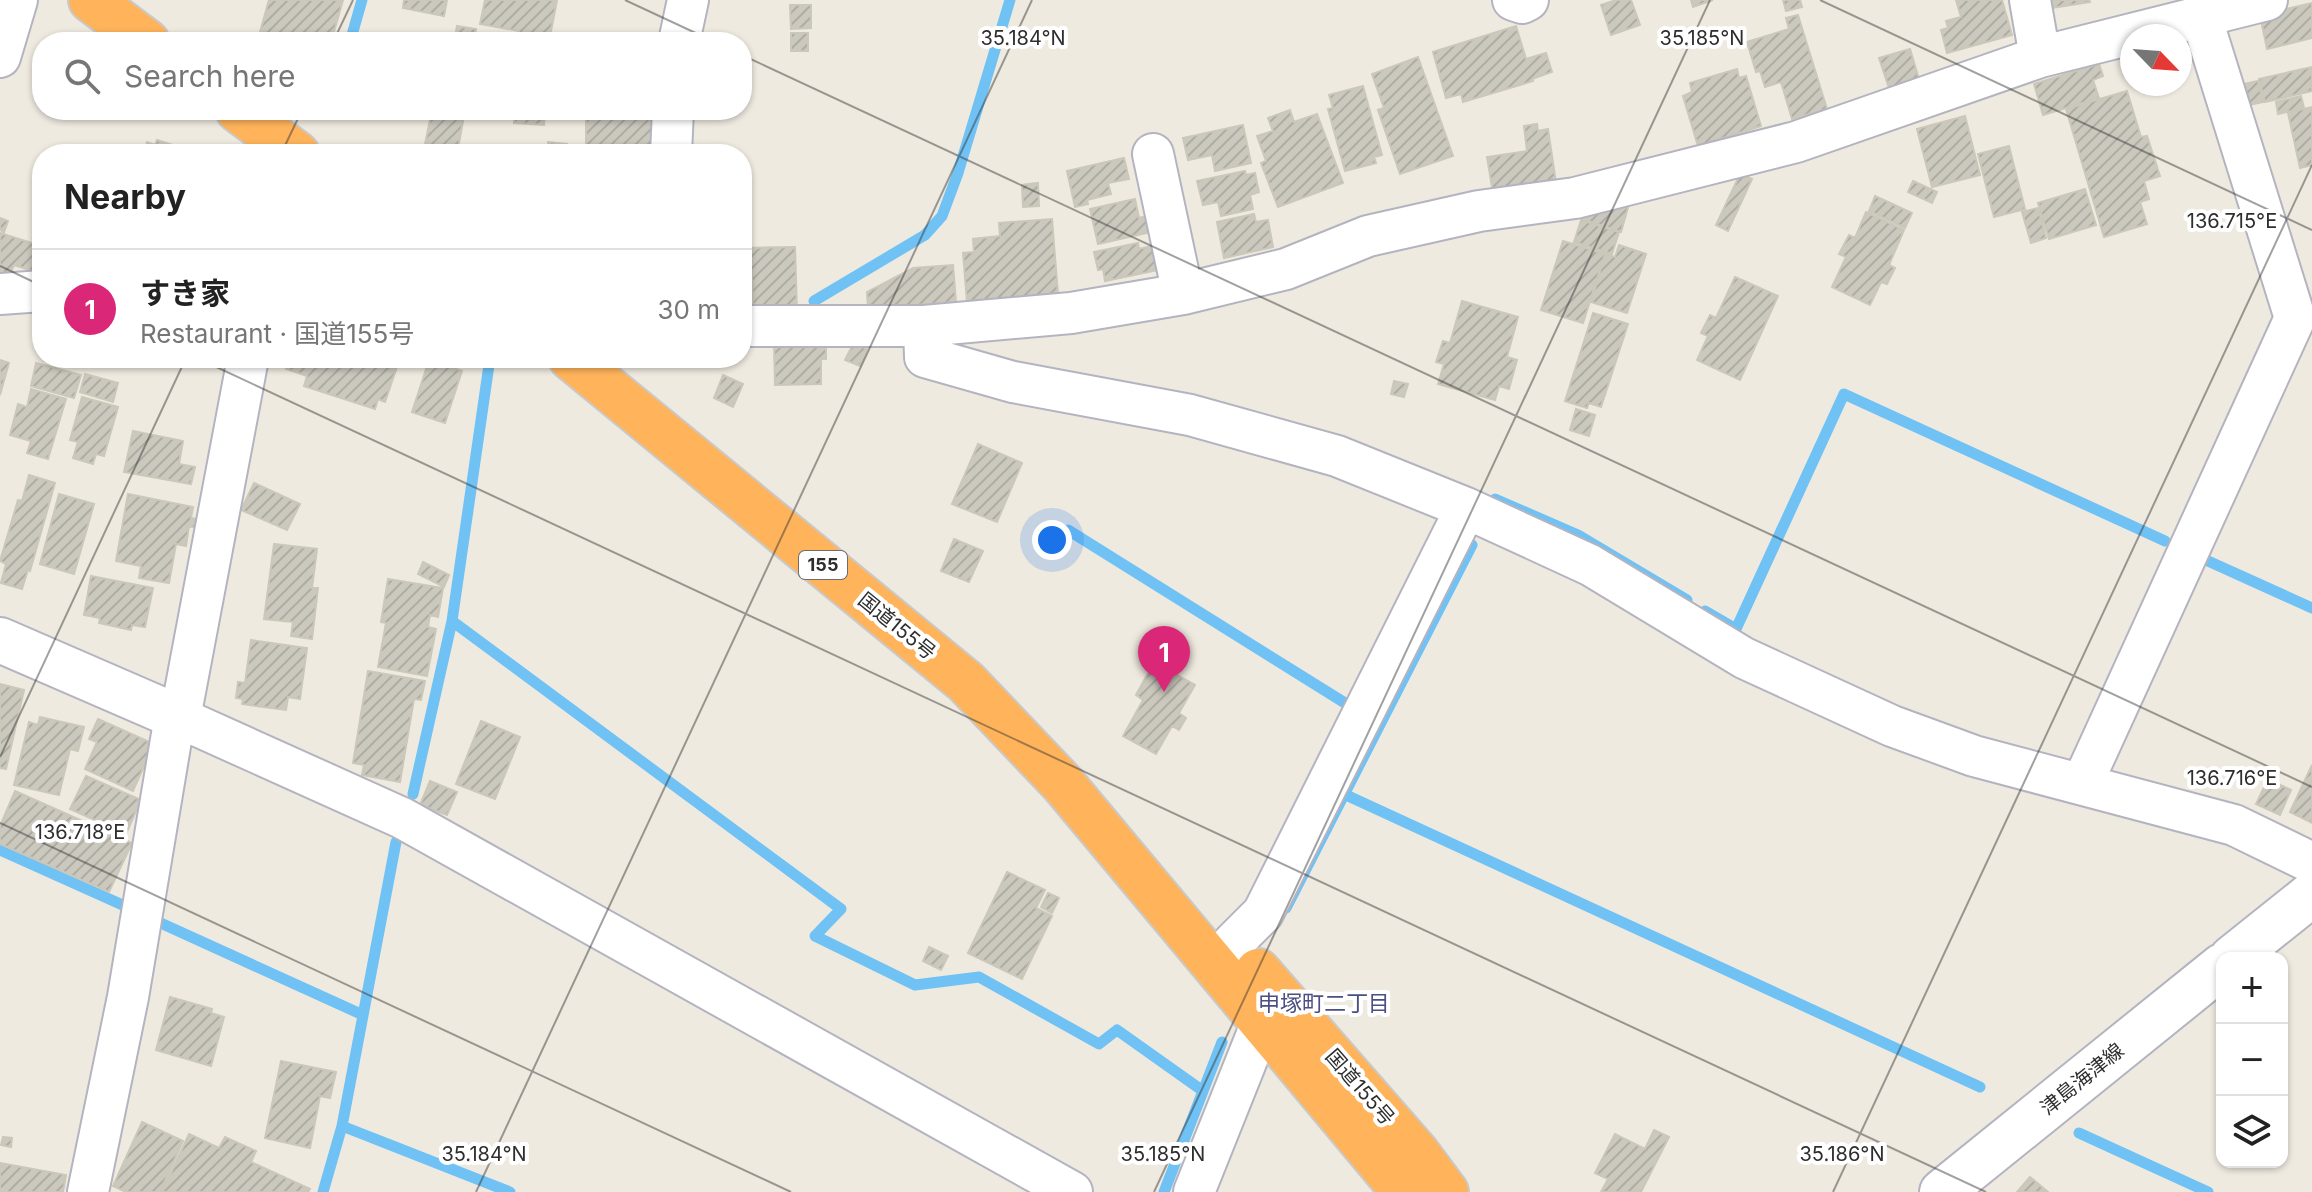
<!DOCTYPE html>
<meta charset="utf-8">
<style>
body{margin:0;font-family:Inter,"Noto Sans JP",sans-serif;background:#f2f2f2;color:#222}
.controls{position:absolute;right:24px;bottom:24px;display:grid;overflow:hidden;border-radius:16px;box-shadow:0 2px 6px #0004}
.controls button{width:72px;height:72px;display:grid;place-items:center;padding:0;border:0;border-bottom:2px solid #e0e0e0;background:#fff;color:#222;font:40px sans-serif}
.compass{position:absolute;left:2120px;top:24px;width:72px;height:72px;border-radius:50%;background:#fff;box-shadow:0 2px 6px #0004;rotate:115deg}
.you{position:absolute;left:1052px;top:540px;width:28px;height:28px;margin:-20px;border:6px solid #fff;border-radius:50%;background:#1a73e8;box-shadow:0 0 0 12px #1a73e833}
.badge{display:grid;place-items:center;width:52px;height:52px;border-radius:50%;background:#db2777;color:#fff;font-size:26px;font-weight:700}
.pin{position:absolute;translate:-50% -66px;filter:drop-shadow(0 2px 4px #0008)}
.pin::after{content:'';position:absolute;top:42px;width:28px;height:24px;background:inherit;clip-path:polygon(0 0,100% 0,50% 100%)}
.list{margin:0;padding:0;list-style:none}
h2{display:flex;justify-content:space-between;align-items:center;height:104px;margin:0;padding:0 32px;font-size:34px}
h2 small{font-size:26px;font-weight:400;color:#767676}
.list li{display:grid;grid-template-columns:52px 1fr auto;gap:24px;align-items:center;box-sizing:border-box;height:120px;padding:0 32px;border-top:2px solid #e0e0e0}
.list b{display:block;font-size:30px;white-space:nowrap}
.list p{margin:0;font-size:26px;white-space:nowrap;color:#767676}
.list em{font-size:26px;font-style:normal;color:#767676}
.icon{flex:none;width:44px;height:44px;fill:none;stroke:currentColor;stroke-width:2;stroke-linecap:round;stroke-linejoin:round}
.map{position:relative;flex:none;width:2312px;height:1192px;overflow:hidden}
.search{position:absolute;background:#fff;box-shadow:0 2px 6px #0004;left:32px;top:32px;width:720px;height:88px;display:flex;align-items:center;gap:20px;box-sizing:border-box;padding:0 28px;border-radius:32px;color:#767676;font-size:30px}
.panel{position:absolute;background:#fff;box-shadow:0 2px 6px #0004;left:32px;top:144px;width:720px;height:224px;border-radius:32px}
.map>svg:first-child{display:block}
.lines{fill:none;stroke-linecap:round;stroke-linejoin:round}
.stream{stroke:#70c2f4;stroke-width:11}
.building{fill:url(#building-hatch);stroke:#cbc7b9;stroke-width:2}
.street-casing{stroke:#b4b4c1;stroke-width:44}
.secondary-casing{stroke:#b4b4c1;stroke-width:48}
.highway-casing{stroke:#c9c9c9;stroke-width:48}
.street{stroke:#fff;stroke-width:40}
.secondary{stroke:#fff;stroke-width:44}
.highway{stroke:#ffb45b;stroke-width:44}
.ticks{fill:none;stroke:#2e2e2e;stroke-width:2;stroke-opacity:0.45}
.labels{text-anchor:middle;stroke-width:8;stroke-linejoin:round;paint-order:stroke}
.shield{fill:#fff;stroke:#6d6d6d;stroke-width:2}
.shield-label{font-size:18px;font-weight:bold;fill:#2e2e2e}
.street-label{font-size:20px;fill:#2e2e2e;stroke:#fff}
.neighbourhood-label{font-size:22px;fill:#4b4f81;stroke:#fff}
.ticks-label{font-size:20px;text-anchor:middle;fill:#2e2e2e;stroke:#fff;stroke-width:8;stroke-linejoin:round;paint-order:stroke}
</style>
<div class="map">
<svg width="2312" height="1192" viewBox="0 0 2312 1192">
<defs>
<pattern id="building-hatch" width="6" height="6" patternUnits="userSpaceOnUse" patternTransform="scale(2)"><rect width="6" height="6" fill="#cbc8be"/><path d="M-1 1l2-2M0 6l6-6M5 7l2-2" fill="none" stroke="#afaca4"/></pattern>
</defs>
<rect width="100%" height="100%" fill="#efeae0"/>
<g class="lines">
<!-- stream -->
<path class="stream" d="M350,42l12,-42
M814,301l111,-66 17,-19 16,-43 52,-173
M1495,499l83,36 109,65
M1068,530l285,178
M2208,561l104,47
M1705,611l31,18 108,-235 321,147
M452,621l389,288 -26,27 100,49 64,-8 120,67 18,-14 86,61
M413,794l39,-173 38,-263
M1346,795l634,292
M0,850l127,57
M1286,908l186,-363
M154,920l209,95
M342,1126l168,66
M2079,1133l129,59
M323,1192l19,-66 54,-284
M1164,1192l58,-150"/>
</g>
<!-- building -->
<path class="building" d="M269,0h74l-11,39 -12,-4 -2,7h-48l-12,-3z
M404,0h43l-3,16 -41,-8z
M485,0h72l-8,42h-32l2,-11 -39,-7z
M1616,0h15l9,25 -29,10 -10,-30z
M1691,0h22l-20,7z
M1783,0h17l2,7 -16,4z
M1956,0h46l10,35 -65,18 -6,-23 7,-2 -2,-7 15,-4z
M2044,0h45l1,2 -45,7z
M2312,3v35l-45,11 -7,-34z
M790,5h21v23l-20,1z
M1798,15l29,94 -35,10 -11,-37 -16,5 -5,-16 -4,1 -9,-30 42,-13 -3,-11z
M457,26l19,3 -2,13h-20z
M1516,26l10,33 20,-6 6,19 -20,7 1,2 -70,21 -2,-8 -15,4 -13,-46z
M791,33h17v18h-17z
M1910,49l9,30 -30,9 -10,-30z
M1418,57l35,99 -53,18 -22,-64 6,-2 -12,-34z
M2099,64l4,12 -10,4 6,18 -56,17 -9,-31z
M2312,67v24l-47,11 -6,-23z
M1737,69l2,9 7,-2 15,50 -63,20 -15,-50 9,-4 -2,-9z
M2258,81l5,21 -14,3 -5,-21z
M1363,86l19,69 -8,2 2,6 -31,8 -17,-62 5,-1 -4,-13z
M2127,91l14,46 6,-1 13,40 -16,5 5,18 -9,3 7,22 -43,13 -38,-128z
M2301,96l3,12 -26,6 -2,-12z
M2312,107v58l-12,3 -12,-55z
M432,110l32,6 -7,38h-34z
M515,110h30l-1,15 -30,-2z
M586,110h70v44h-70z
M1290,110l4,12 23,-8 26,69 -65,24 -17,-44 5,-2 -9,-25 16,-5 -5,-13z
M1965,116l15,59 -48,12 -15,-58z
M1537,124l1,7 10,-2 8,54 -63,10 -6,-36 40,-6 -3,-25z
M1243,125l8,38 -36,8 -3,-16 -24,5 -5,-22z
M157,140l38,12 -1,2h-50l3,-12 8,3z
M548,142l19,2 -1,10h-18z
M2009,146l16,63 -31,8 -16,-63z
M519,147l23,2v5h-24z
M1124,158l5,21 -21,4 3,11 -24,6 1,4 -13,3 -8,-36z
M1245,171l1,4 9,-2 4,19 -9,3 3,14 -32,7 -3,-14 -15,3 -6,-24z
M1740,174l12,5 -24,52 -12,-6z
M1913,181l24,11 -5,11 -24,-11z
M1038,183l1,23 -16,1 -1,-22z
M2085,189l11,36 -47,14 -11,-36z
M1875,196l37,17 -7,15 -36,-17z
M1135,199l4,19 8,-2 4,16 -53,12 -8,-35z
M1629,204l-8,28 -39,-13 1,-5z
M2038,208l8,30 -15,5 -9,-31z
M1866,212l38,18 -15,35 6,3 -8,16 -6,-2 -11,23 -38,-18 14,-30 -7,-3 10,-19 6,3z
M1254,214l2,8 12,-2 5,27 -49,11 -7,-36z
M0,218l8,3 -4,11 -4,-2z
M1052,219l6,75 -91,8 -4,-49 11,-1 -1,-13 27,-3 -1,-13z
M1581,220l38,12 -7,22 -38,-12z
M0,233l41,13 -8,25 -19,-6 -4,10 -10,-4z
M1563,241l42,13 -22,69 -42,-13z
M1138,243l1,6 13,-3 6,24 -53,11 -2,-12 -5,1 -4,-18z
M1619,245l27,9 -19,59 -36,-11 14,-48 10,3z
M795,247l2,65 -44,1 -1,-34h-9l-1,-31z
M953,265l3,37 -88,7 -1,-17 46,-24z
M1735,277l43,19 -38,84 -43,-20 11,-24 -7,-3 9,-18 6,3z
M1462,301l56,16 -11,40 10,3 -8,29 -10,-3 -4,14 -57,-16 6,-20 -8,-2 7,-21 7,2z
M1593,313l35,11 -27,83 -12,-4 -2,5 -22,-7z
M854,342l13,7 -7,17 -15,-6z
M826,343v16h-5v25l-46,1 -1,-40z
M290,358h110l-15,44 -7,-3 -3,10 -71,-23 3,-10 -21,-7z
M0,360l9,3 -9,32z
M429,360l33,11 -17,52 -33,-11z
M36,363l45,12 -7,23 -43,-12z
M85,374l33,9 -5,19 -33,-10z
M723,375l20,9 -10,23 -19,-9z
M1394,381l14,3 -4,13 -13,-3z
M31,389l35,10 -18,60 -21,-6 4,-12 -21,-6 8,-31 9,3z
M82,397l36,10 -14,49 -8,-2 -3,10 -20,-6 5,-16 -8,-2z
M1576,409l19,6 -6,21 -19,-6z
M133,431l50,10 -4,23 16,3 -4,17 -67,-12z
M978,444l44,19 -25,59 -45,-18z
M29,475l26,8 -25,88 -2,-1 -6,19 -21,-6 5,-19 -6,-3 18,-61 4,1z
M254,483l46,21 -13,26 -46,-20z
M59,494l35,10 -20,70 -34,-10z
M128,494l65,13 -2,11 7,1 -2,9 -7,-2 -3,20 -10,-2 -7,39 -30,-5 2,-12 -25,-5z
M954,539l29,12 -14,31 -28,-11z
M274,544l43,5 -5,39h6l-6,51 -21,-3 2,-14 -29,-3z
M423,562l26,13 -5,12 -26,-13z
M91,576l62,12 -8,39 -13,-2 -1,5 -32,-7 1,-5 -16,-3z
M388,579l55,9 -5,29 -8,-2 -2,12 8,2 -9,47 -49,-9 8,-44 -5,-1z
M251,640l56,8 -7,51 -12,-2 -2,13 -44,-6 1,-5 -7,-1 2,-16 7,1z
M1154,662l41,23 -16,28 7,5 -7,12 -7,-4 -16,28 -33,-18 20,-36 -7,-5z
M368,671l57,10 -4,19 -7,-1 -14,83 -38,-7 2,-10 -11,-2z
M0,684l24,6 -18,79 -6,-1z
M40,717l44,10 -6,24 -8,-2 -11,46 -45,-10 15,-63 9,3z
M98,719l56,25 -21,47 -48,-22 12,-27 -8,-3z
M481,721l39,16 -25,62 -39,-15z
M2312,765v58l-22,-11z
M86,776l55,24 -15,34 -56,-25z
M2268,779l23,11 -11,25 -24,-11z
M430,781l27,11 -10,23 -27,-10z
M15,791l117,52 -23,49 -109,-48v-18z
M1007,872l38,18 -9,18 16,8 -30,63 -54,-26z
M1048,893l11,5 -7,15 -11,-6z
M929,947l19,9 -7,14 -18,-9z
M170,997l42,12 -1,4 13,4 -13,49 -55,-16z
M281,1061l55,11 -6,26 -10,-2 -10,52 -45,-10z
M142,1122l41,19 -23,51h-34l-13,-6z
M1654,1130l15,7 -28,55h-40l7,-13 -13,-6 20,-39 30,15z
M189,1134l30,14 6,-11 31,14 -5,11 59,27 -2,3h-146z
M3,1137l9,1 -1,9 -10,-2z
M0,1163l66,12 -3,17h-63z
M2030,1177l18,15h-31z"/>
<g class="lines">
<defs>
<path id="street" d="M1513,0l9,3 6,-3
M2030,0l10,57
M679,42l9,-42
M0,57l17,-57
M671,154l2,-44
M1153,154l30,140
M0,294l42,-3
M742,326h182l147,-13 112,-19 103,-25 82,-33 111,-25 96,-13 221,-56 244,-85 227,-57
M924,326l1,31 88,25 177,33 147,41 129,52 124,57 154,93 148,68 82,30 260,69 78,38
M248,358l-68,360 222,100 670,374
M2082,784l213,-466 -94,-302
M1233,943l30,-30 203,-405
M88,1192l40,-195 47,-281
M1194,1192l68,-170"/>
<path id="secondary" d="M0,640l180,78
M2232,958l80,-64
M1942,1192l280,-226"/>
<path id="highway" d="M91,0l56,42
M238,110l59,44
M571,358l395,324 97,102 341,408
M1258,971l159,182 29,39"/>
</defs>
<!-- street casing -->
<use href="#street" class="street-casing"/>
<!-- secondary casing -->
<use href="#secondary" class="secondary-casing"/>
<!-- highway casing -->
<use href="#highway" class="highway-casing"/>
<!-- street -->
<use href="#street" class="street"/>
<!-- secondary -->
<use href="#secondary" class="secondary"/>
<!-- highway -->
<use href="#highway" class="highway"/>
</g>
<!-- ticks -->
<path class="ticks" d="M625,0l90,42M1820,0l492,230M333,42l20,-42M742,55l1570,732M281,154l21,-44M0,266l42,20M197,358l1789,834M0,757l186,-399M0,823l791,369M476,1192l556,-1192M1154,1192l556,-1192M1833,1192l479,-1027"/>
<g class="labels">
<!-- shield labels -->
<rect class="shield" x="799" y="551" width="48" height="28" rx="6"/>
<g class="shield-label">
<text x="823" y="571">155</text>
</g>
<!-- street labels -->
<g class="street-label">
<text transform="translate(897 626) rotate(39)" y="7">国道155号</text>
<text transform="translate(2082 1079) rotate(-39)" y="7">津島海津線</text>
<text transform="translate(1360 1087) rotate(49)" y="7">国道155号</text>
</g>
<!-- neighbourhood labels -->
<g class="neighbourhood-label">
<text x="1324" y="1011">申塚町二丁目</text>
</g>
</g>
<g class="ticks-label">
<text x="1023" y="45">35.184°N</text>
<text x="1702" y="45">35.185°N</text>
<text x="2232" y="228">136.715°E</text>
<text x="2232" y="785">136.716°E</text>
<text x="80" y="839">136.718°E</text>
<text x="484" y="1161">35.184°N</text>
<text x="1163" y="1161">35.185°N</text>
<text x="1842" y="1161">35.186°N</text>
</g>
</svg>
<div class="controls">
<button>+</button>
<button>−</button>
<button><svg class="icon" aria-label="layers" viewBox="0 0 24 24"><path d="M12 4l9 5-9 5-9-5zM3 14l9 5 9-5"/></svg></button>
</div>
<svg class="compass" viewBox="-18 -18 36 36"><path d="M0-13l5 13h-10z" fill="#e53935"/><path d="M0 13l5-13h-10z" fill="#767676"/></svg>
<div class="you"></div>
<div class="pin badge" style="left:1164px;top:692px">1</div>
<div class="search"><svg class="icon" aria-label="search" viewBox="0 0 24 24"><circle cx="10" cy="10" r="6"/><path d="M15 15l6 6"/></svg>Search here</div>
<section class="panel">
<h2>Nearby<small></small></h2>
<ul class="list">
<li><span class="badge">1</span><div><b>すき家</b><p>Restaurant · 国道155号</p></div><em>30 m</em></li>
</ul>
</section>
</div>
